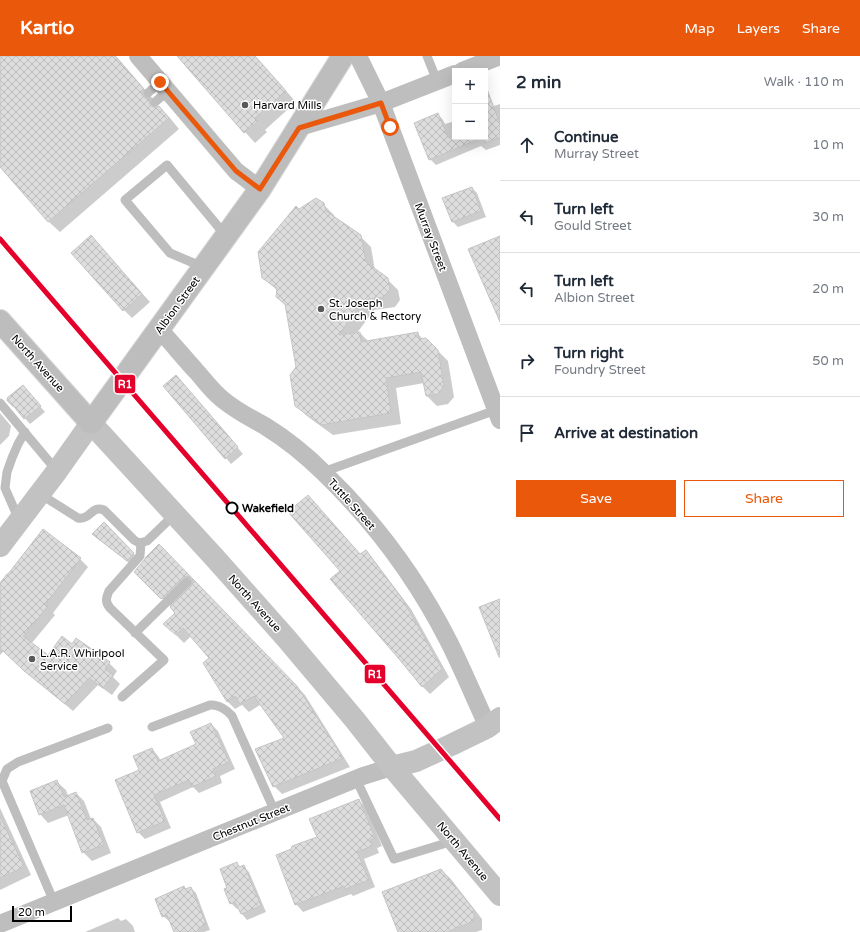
<!DOCTYPE html>
<meta charset="utf-8">
<style>
body{margin:0;font-family:"Varela Round",sans-serif;background:#f2f2f3;color:#1f2937}
.controls{position:absolute;right:12px;top:12px;display:grid;overflow:hidden;border-radius:0px;box-shadow:0 4px 16px #0002}
.controls button{width:36px;height:36px;display:grid;place-items:center;padding:0;border:0;border-bottom:1px solid #e0e1e3;background:#fff;color:#1f2937;font:20px sans-serif}
.scale{position:absolute;left:12px;bottom:10px;width:60px;box-sizing:border-box;padding-left:4px;border:2px solid #000;border-top:0;font-size:11px;line-height:14px;white-space:nowrap;color:#000;-webkit-text-stroke:3px #fff;paint-order:stroke}
.stop{position:absolute;width:12px;height:12px;margin:-9px;border:3px solid #ea580c;border-radius:50%;background:#fff}
.stop.end{background:#ea580c;border-color:#fff;box-shadow:0 1px 4px #0008}
.list{margin:0;padding:0;list-style:none}
h2{display:flex;justify-content:space-between;align-items:center;height:52px;margin:0;padding:0 16px;font-size:17px}
h2 small{font-size:13px;font-weight:400;color:#747a83}
.list li{display:grid;grid-template-columns:26px 1fr auto;gap:12px;align-items:center;box-sizing:border-box;height:72px;padding:0 16px;border-top:1px solid #e0e1e3}
.list b{display:block;font-size:15px;white-space:nowrap}
.list p{margin:0;font-size:13px;white-space:nowrap;color:#747a83}
.list em{font-size:13px;font-style:normal;color:#747a83}
.actions{display:flex;gap:8px;padding:12px 16px}
.actions a{flex:1;padding:9px 0;border:1px solid #ea580c;border-radius:0px;text-align:center;font-size:14px;color:#ea580c}
.actions .main{background:#ea580c;color:#fff}
.icon{flex:none;width:22px;height:22px;fill:none;stroke:currentColor;stroke-width:2;stroke-linecap:round;stroke-linejoin:round}
.map{position:relative;flex:none;width:500px;height:876px;overflow:hidden}
header{display:flex;align-items:center;gap:24px;box-sizing:border-box;height:56px;padding:0 20px;background:#ea580c;color:#fff}
header strong{font-size:19px}
nav{display:flex;gap:22px;margin-inline-start:auto;font-size:14px}
main{display:flex}
aside{flex:1;background:#fff}
.map>svg:first-child{display:block}
.shadow{fill:#0003}
.building{fill:url(#building-cross-hatch);stroke:#c5c5c5}
.lines{fill:none;stroke-linecap:round;stroke-linejoin:round}
.primary-casing{stroke:#dbdbdb;stroke-width:24}
.lane{stroke:#bebebe;stroke-width:9}
.street{stroke:#bebebe;stroke-width:18}
.secondary{stroke:#c2c2c2;stroke-width:22}
.primary{stroke:#bdbdbd;stroke-width:22}
.rail-1-casing{stroke:#fff;stroke-width:8}
.rail-1{stroke:#e4002b;stroke-width:5}
.route{stroke:#ea580c;stroke-width:5}
.poi-dot{fill:#595959;stroke:#fff;stroke-width:1.5}
.stop-dot{fill:#fff;stroke:#000;stroke-width:2}
.labels{text-anchor:middle;stroke-width:3;stroke-linejoin:round;paint-order:stroke}
.poi-label{font-size:11px;fill:#000;stroke:#fff;text-anchor:start}
.street-label{font-size:11px;fill:#000;stroke:#fff}
.stop-label{font-size:11px;font-weight:bold;fill:#000;stroke:#fff;text-anchor:start}
.line-badge{stroke:#fff;stroke-width:1.5}
.badge-label{font-size:11px;text-anchor:middle;font-weight:bold;fill:#fff}
</style>
<header>
<strong>Kartio</strong>
<nav><a>Map</a><a>Layers</a><a>Share</a></nav>
</header>
<main>
<div class="map">
<svg width="500" height="876" viewBox="0 0 500 876">
<defs>
<pattern id="building-cross-hatch" width="8" height="8" patternUnits="userSpaceOnUse"><rect width="8" height="8" fill="#ddd"/><path d="M0 0l8 8M0 8l8-8" fill="none" stroke="#bcbcbc"/></pattern>
</defs>
<rect width="100%" height="100%" fill="#fff"/>
<!-- shadow -->
<path class="shadow" d="M0,0h116l38,44 -1,2 17,16 9,11 -119,103 -11,-10 -49,-57z
M178,0h77l41,46 -31,28 2,2 -12,11 -10,-11z
M500,48v41l-14,5 -5,-4 -45,19 -6,-6 8,-45 5,6 2,4 10,-3v16h30v-28z
M472,132l5,5 9,24 -28,10 -5,-5z
M323,148l11,11 1,3 25,18 11,11 4,24 12,8 11,11 2,10 -5,7 -21,3 -17,23h3l8,8 49,-8 7,7 2,-1 22,22 6,36 -6,7 -11,2 -10,-10 -3,-13 -28,5 5,36 -68,11 -26,-19 -11,-11 1,-37 -11,-62 -9,-9 1,-6 -15,-13 36,-68z
M99,189l51,57 -18,16 -8,-8z
M181,326l62,72 -12,10 -5,-6z
M23,330l22,26 -15,12 -16,-18 -1,1 -7,-7z
M0,357l11,13 -2,10 -9,9z
M104,467l35,36 -6,7 -34,-27 -6,-5z
M43,474l37,29 8,8 -35,46 2,2 -24,29 17,12 24,-11 37,18 8,8 -4,6 7,7 -8,11 -14,-10 -25,26 -41,-34 -28,-26 -4,4v-71z
M159,489l146,150 45,72 -68,27 -8,-8 11,-48 -25,-33 -11,7 -7,-7 -7,4 -8,-8 -16,-42 -20,-23 -7,7 -11,-11 4,-19 -42,-41z
M366,495l7,8 38,50 38,68 -19,17 -8,-8 -62,-131z
M211,668l7,7 17,38 -15,7 2,7 -23,10 -6,-6 -33,15 11,26 -26,11 -7,-7 3,-61 11,-22 6,7 3,5 36,-16z
M57,726l9,8 2,6 8,-3 8,8 7,18h2l8,8 10,26 -19,8 -9,-9 -14,-37 -21,8 -8,-9z
M358,744l8,7 16,39 -5,2 2,5 -15,6 11,28 -22,9 -2,-2 -48,18 -7,-8 22,-66z
M0,752l31,67 -31,15z
M237,807l4,5 3,-1 5,5 17,40 -19,8 -5,-6 -3,-6 -2,1 -6,-6z
M441,814l9,8 32,41v11l-6,2h-77z
M184,831l2,3 5,-2 5,5 14,37 -6,2h-29l-5,-11h-1l-6,-5z
M118,862l3,3 5,-2 7,7 2,6h-50z"/>
<!-- building -->
<path class="building" d="M0,0h115l29,33 -2,3v3l4,4 4,-1 -1,5 2,3 5,2 3,-2 10,12 -121,104 -48,-55z
M177,0h78l31,35 -31,27 3,3 -14,12z
M485,33h2l13,35v13l-15,6z
M438,57l10,24h35l-54,23 -15,-37z
M472,131l9,24 -29,11 -10,-24z
M316,142l8,5 2,8 35,24 5,27 22,16 2,11 -6,8 -21,3 -24,35 21,-3 1,10 57,-10 1,7 7,-1 12,12 6,36 -6,8 -12,2 -5,-24 -35,6 5,35 -70,12 -26,-19 -5,-31 6,-8 -11,-63 -9,-7 1,-9 -15,-10 -4,-26 38,-46 3,3z
M91,179l51,59 -19,17 -52,-58z
M500,180v86l-32,-73z
M176,319l62,72 -13,12 -62,-73z
M23,329l18,21 -17,13 -17,-21z
M308,439l52,59 6,-4 37,50 39,69 -20,18 -23,-28 -69,-80 10,-8 -52,-59z
M104,466l30,31 -7,8 -35,-27z
M43,473l38,29 -36,47 3,1 -25,30 25,19 14,-19 10,8 4,-6 34,24 -5,7 8,6 -10,13 -14,-10 -24,26 -42,-34 -23,-22v-65l7,-9h1z
M159,488l138,142 46,72 -70,29 -18,-38 29,-11 -30,-42 -14,8 -5,-8 -8,6 -24,-39 6,-5 -26,-30 -7,7 -13,-11 12,-11 -5,-6 21,-21 2,-3 -1,-5 -4,-2 -5,1 -22,22 -27,-27 10,-12 2,-3z
M500,543v58h-1l-20,-50z
M211,667l18,39 -16,7 3,7 -24,11 -3,-7 -35,15 11,26 -28,12 -22,-53 24,-10 -6,-14 19,-8 6,13 38,-17 -6,-12z
M57,724l7,17 12,-5 11,28 6,-2 11,27 -22,8 -18,-48 -25,10 -9,-24z
M359,743l16,39 -5,2 2,6 -15,6 12,28 -24,9 -1,-3 -49,19 -19,-50 15,-6 1,-3 25,-9 -8,-18z
M0,760l24,51 -24,11z
M237,806l2,5 5,-2 17,41 -20,8 -6,-12 -5,2 -6,-15 3,-1 -7,-19z
M441,813l33,41v11l-27,11h-49l-16,-40z
M184,830l1,3 6,-2 15,37 -8,4 2,4h-26l-7,-17 -5,2 -7,-18z"/>
<g class="lines">
<defs>
<path id="primary" d="M0,265l91,102 169,-234 83,-133"/>
</defs>
<!-- primary casing -->
<use href="#primary" class="primary-casing"/>
<!-- lane -->
<path class="lane" d="M427,0l10,25
M148,37l12,-11
M155,46l13,-11
M203,211l-33,-14 -45,-53 42,-35 59,71
M0,347l57,68
M323,416l173,-62
M40,438l38,24c13,2 13,-13 26,-8l30,30 5,3 8,-2 28,-27
M19,464l-14,-32 2,-16 5,-14 6,-14 7,-12
M135,577l52,-51
M122,641l42,-37 -54,-52c-5,-6 -4,-10 -1,-17l31,-35 1,-13
M152,671l58,-22c8,-1 17,5 22,11l43,96
M356,723l38,80 59,-18
M54,846l-52,-121 5,-12 11,-7 90,-34"/>
<!-- street -->
<path class="street" d="M138,0l98,115 24,18
M358,0l23,47 119,317
M462,15l38,-15
M299,71l82,-24 74,-29
M159,273c13,14 25,29 38,43 8,9 15,19 25,27 13,11 28,19 43,27 21,13 41,29 59,47 51,49 93,106 125,169 14,28 26,57 39,85
M0,868l363,-148 29,-9"/>
<!-- secondary -->
<path class="secondary" d="M0,490l57,-75 34,-48 123,134 72,81 69,82 37,47 108,128
M392,711l24,-6 35,-16 37,-18 12,-9"/>
<!-- primary -->
<use href="#primary" class="primary"/>
<defs>
<path id="rail-1" d="M0,183l500,580"/>
</defs>
<!-- rail-1 casing -->
<use href="#rail-1" class="rail-1-casing"/>
<!-- rail-1 -->
<use href="#rail-1" class="rail-1"/>
</g>
<g class="lines">
<!-- route -->
<path class="route" d="M160,26l76,89 24,18 39,-61 82,-25 9,24"/>
</g>
<!-- markers -->
<g class="poi-dot">
<circle cx="245" cy="49" r="4"/>
<circle cx="321" cy="253" r="4"/>
<circle cx="32" cy="603" r="4"/>
</g>
<circle class="stop-dot" cx="232" cy="452" r="5.5"/>
<g class="labels">
<!-- poi labels -->
<g class="poi-label">
<text x="253" y="53">Harvard Mills</text>
<text x="329" y="251">St. Joseph<tspan x="329" dy="13">Church &amp; Rectory</tspan></text>
<text x="40" y="601">L.A.R. Whirlpool<tspan x="40" dy="13">Service</tspan></text>
</g>
<!-- street labels -->
<g class="street-label">
<text transform="translate(431 181) rotate(69)" y="4">Murray Street</text>
<text transform="translate(177 249) rotate(-54)" y="4">Albion Street</text>
<text transform="translate(38 307) rotate(48)" y="4">North Avenue</text>
<text transform="translate(352 448) rotate(48)" y="4">Tuttle Street</text>
<text transform="translate(255 547) rotate(48)" y="4">North Avenue</text>
<text transform="translate(251 766) rotate(-22)" y="4">Chestnut Street</text>
<text transform="translate(463 795) rotate(50)" y="4">North Avenue</text>
</g>
<!-- stop labels -->
<g class="stop-label">
<text x="242" y="456">Wakefield</text>
</g>
</g>
<g class="line-badge">
<rect x="114" y="318" width="22" height="20" rx="4" fill="#e4002b"/>
<rect x="364" y="608" width="22" height="20" rx="4" fill="#e4002b"/>
</g>
<g class="badge-label">
<text x="125" y="332">R1</text>
<text x="375" y="622">R1</text>
</g>
</svg>
<div class="controls">
<button>+</button>
<button>−</button>
</div>
<div class="scale">20 m</div>
<div class="stop" style="left:390px;top:71px"></div>
<div class="stop end" style="left:160px;top:26px"></div>
</div>
<aside>
<h2>2 min<small>Walk · 110 m</small></h2>
<ul class="list">
<li><svg class="icon" aria-label="ahead" viewBox="0 0 24 24"><path d="M12 20V5M6 11l6-6 6 6"/></svg><div><b>Continue</b><p>Murray Street</p></div><em>10 m</em></li>
<li><svg class="icon" aria-label="left" viewBox="0 0 24 24"><path d="M17 20v-9H6M10 6l-5 5 5 5"/></svg><div><b>Turn left</b><p>Gould Street</p></div><em>30 m</em></li>
<li><svg class="icon" aria-label="left" viewBox="0 0 24 24"><path d="M17 20v-9H6M10 6l-5 5 5 5"/></svg><div><b>Turn left</b><p>Albion Street</p></div><em>20 m</em></li>
<li><svg class="icon" aria-label="right" viewBox="0 0 24 24"><path d="M7 20v-9h11M14 6l5 5-5 5"/></svg><div><b>Turn right</b><p>Foundry Street</p></div><em>50 m</em></li>
<li><svg class="icon" aria-label="arrive" viewBox="0 0 24 24"><path d="M6 21V4h12l-3 4 3 4H6"/></svg><div><b>Arrive at destination</b></div></li>
</ul>
<div class="actions"><a class="main">Save</a><a>Share</a></div>
</aside>
</main>
